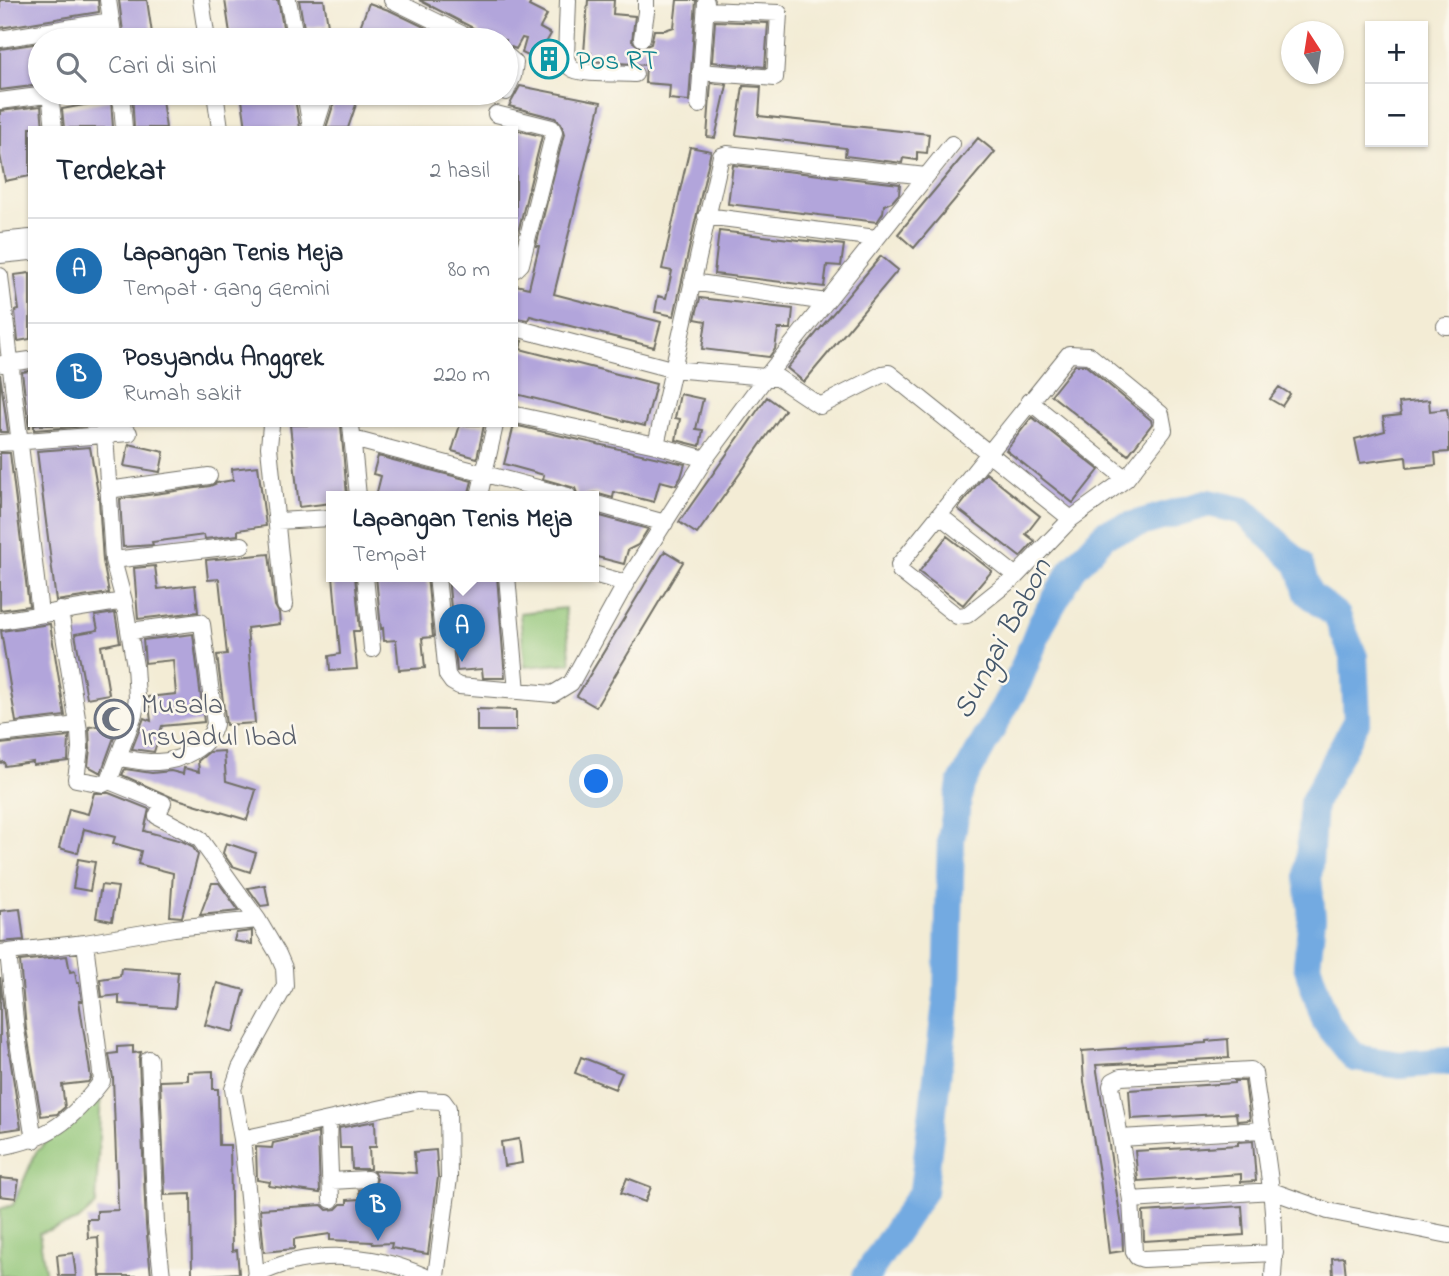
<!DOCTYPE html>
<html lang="id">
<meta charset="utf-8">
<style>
body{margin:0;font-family:"Indie Flower",sans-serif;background:#f2f2f3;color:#1f2937}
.controls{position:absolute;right:21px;top:21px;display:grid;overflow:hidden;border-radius:0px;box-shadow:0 2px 5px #0004}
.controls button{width:63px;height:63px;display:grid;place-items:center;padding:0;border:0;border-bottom:2px solid #e0e1e3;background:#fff;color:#1f2937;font:35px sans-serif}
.compass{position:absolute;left:1281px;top:21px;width:63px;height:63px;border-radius:50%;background:#fff;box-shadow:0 2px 5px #0004;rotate:348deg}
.you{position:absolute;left:597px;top:782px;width:24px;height:24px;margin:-18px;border:5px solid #fff;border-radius:50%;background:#1a73e8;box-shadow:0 0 0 10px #1a73e833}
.badge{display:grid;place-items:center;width:46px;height:46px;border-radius:50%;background:#1f6fb2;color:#fff;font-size:23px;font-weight:700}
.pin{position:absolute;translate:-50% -58px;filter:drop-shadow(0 2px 4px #0008)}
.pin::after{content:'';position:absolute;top:37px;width:24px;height:21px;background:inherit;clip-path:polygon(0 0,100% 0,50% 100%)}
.popup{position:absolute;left:326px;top:491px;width:273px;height:91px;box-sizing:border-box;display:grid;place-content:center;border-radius:0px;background:#fff;filter:drop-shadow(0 2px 5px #0005);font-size:23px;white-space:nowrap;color:#747a83}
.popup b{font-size:26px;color:#1f2937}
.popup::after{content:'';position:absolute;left:50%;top:100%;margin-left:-14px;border:14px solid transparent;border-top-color:#fff}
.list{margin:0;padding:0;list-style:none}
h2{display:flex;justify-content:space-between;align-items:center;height:91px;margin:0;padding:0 28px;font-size:30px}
h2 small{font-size:23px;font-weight:400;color:#747a83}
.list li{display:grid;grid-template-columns:46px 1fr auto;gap:21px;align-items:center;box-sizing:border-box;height:105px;padding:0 28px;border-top:2px solid #e0e1e3}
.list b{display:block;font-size:26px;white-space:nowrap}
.list p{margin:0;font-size:23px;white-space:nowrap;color:#747a83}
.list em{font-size:23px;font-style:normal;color:#747a83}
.icon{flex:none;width:38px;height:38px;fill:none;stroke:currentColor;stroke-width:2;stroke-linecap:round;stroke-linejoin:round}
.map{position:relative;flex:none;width:1449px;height:1276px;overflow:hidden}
.search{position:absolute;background:#fff;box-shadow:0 2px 5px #0004;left:28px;top:28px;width:490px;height:77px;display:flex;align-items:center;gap:18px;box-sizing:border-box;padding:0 24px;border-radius:38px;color:#747a83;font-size:26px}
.panel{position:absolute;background:#fff;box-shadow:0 2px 5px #0004;left:28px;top:126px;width:490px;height:301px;border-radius:0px}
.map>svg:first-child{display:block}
.green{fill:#91c577;stroke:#5e7851;stroke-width:2}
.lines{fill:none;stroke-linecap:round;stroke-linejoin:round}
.river{stroke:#73aae1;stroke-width:28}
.building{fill:#b2a5db}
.minor-casing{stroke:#716f66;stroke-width:18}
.minor{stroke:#fff;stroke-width:16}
.labels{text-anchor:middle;stroke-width:5;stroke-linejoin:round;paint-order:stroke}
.culture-label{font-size:28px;fill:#0d838f;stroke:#fbf7ec;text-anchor:start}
.worship-label{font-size:28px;fill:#5b616d;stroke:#fbf7ec;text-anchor:start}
.water-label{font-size:30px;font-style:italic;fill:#44576b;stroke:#fbf7ec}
</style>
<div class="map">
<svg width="1449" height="1276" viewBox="0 0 1449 1276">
<rect width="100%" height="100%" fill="#fbf7ec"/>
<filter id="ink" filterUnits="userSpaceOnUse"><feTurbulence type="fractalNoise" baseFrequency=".0143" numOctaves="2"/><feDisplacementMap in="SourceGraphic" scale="14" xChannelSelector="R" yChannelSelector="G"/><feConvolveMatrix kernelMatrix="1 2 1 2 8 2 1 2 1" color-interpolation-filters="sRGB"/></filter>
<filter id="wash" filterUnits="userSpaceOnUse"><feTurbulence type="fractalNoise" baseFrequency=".00686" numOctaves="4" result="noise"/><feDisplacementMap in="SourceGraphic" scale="28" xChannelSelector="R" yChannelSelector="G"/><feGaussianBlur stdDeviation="1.57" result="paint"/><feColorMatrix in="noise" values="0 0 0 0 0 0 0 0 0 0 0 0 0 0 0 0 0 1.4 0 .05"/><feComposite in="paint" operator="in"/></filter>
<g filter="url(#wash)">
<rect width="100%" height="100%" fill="#f3ecd5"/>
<!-- green -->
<path class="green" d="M565,608l6,55 -46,4 -5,-54z
M101,1090l-5,115 -18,16 -39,12 7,43h-46v-67l13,-4 23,-53z"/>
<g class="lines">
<!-- river -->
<path class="river" d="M866,1276l57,-85 24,-195 4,-157 10,-55 57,-102 24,-60 31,-53 33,-36 103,-30 35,8 55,53 9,29 29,23 17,41 3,63 -44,83 -5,75 4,40 -5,47 19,57 29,36 45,7 49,-4"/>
</g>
<g id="blocks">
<!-- building -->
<path class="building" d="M0,0h98l1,12 -99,16z
M119,0h28l6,40h-29z
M225,0h53l6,32 -53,8z
M299,0h25l4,25 -24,3z
M419,0h113l-3,6 18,9 -7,13 11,6 -8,14 13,7 1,9 -4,7 -17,-8 1,-3 -15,-7 4,-14 -4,-1 -6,11 -10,-4v-5h-22l-5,-9z
M588,0h26l-1,14 22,2 -3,25 9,7 10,-4 3,-14h11l9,-3 3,-27h19l-7,101 -20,-2 1,-14 -25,-2 1,-18 -56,-4 1,-8h-7z
M369,3l22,8 60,29h-96z
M715,21l53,2 -3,44 -53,-5z
M102,33l1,7h-45z
M40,43v42l-40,5v-41z
M711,83l16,2 -12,53 -8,-1z
M520,86l81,16 -47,192 107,28 -7,25 -124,-31 -2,4 -12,-2v-33l13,3 10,-42h-3l28,-112 -3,-11 -6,-5 -46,-12z
M743,86l18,1 -2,29 170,18 -2,19 -10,-1v8l-14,-2 -1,5 -57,-7 1,-8 -110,-13z
M132,93h29l5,35h-32z
M241,93h53l6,35h-54z
M337,93h23l-12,35h-22z
M111,100l2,28h-49l-2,-19z
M41,106l2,22h-13v48l-25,5 -5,-26v-44z
M516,130l26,6 -26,104z
M978,138l17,14 -81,96 -16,-14z
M690,147l21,4 -37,165 -19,-4 3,-16 8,2 6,-27 -10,-2z
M733,165l167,19 -1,10 -7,8 -8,3 -1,8 -6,9 -149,-18z
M719,231l125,14 -3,21 -14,-1 -3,22 -110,-13z
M881,256l17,14 -94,112 -17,-14z
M30,273v66l-12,2 -3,-30 4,-1 -5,-35z
M700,298l93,11 -2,20h-13l-3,20 -6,8 -67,-8 4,-28 -11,-2z
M516,339l6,2 -2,8 136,35 -11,42 -129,-32z
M1075,365h10l66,55 1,4 -24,31 -77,-60z
M30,371v57h-1l-7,-56z
M0,374l8,58h-8z
M1279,387l11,7 -8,12 -12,-7z
M680,394l23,5 -7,30 7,1 -3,16 -24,-6 4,-21 -5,-1z
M767,397l18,13 -88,124 -18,-12z
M1429,400l1,11 17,-2 2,13v30l-14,1 1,12 -29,3 -1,-11 -46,6 -5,-24 30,-8 -2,-14 18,-2 -2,-12z
M1032,417l67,53 -26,33 -67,-53z
M34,425h53v1l-53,4z
M290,425h51l6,71h-16v7l-32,4z
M460,425h24l-7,33 -25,-7z
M514,425l171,39 -4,13 -5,8 -16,-4 -6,21 -40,-10 -1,6 -18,-5 -17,3 -3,-8 -32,-9 1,-4 -40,-11z
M129,444l35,8 -4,20 -36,-6z
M90,447l9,52 4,62 6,32 -53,8 -19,-150z
M0,453h10l19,153 -29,4z
M378,456l94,25 -4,15h-92l5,-20 -8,-2z
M258,466l8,60 -28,4v5l-33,4 -1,-4 -52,7 1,3 -30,2 -3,-48 90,-13 7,-3 16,-3 -1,-11z
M986,473l54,43 -14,18 9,7 -15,16 -62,-48z
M593,514l55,15 -10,16 -10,5 -4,14 -31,-8z
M947,536l45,35 -29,34 -44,-33z
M665,551l18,11 -87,145 -19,-11z
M269,554l6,52 4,7 1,11 -33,4 8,95 -29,2 -9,-70 10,-1 -8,-75 -11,1 -2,-20z
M155,566l3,23 37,-4 3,27 -60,7 -4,-51z
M333,576h22l5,55h-7l4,38 -27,2 -1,-15 11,-2z
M376,576h51l6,61 -11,1 3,30 -26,2 -3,-30 -12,1 -1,-13 -2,1z
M448,576h49l8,102h-22l-1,-9 -25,2z
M115,613l5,29 -19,4 8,48 -22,4 -12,-64 23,-4 -3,-14z
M50,624l15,92 -49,6 -15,-91z
M193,634l11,88 -42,4 -8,26 -22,-3 12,-31 7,3 -3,-24 28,-3 -3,-34 -28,3 -2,-23z
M107,702l17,8 -23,63 -13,-7 2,-17 -1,-22 8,-1z
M477,709l39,1v21h-39z
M69,737l-1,24 -35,4v-3l-28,4 -1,-4 -4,1v-19z
M224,751l2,30 30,9 -9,30 -76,-23 -49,-22 3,-6 27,4 19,-2 12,3 1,-6 15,4 -1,-11 11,-9z
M94,793h15l40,16 -5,22 38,10 10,5 6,9 -16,62 -12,-1 3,-43 -35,-9 3,-13 -28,-8 2,-6 -31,-8 -6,24 -19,-5 10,-39 19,5z
M226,843l30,10 -6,19 -18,-6 -9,-13z
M78,859l17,3 -5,29 -17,-3z
M212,883h7l20,28 -39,4z
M101,885l17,2 -6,34 -16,-3z
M265,885l4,20 -8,1 -13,-18z
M20,909l4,31 -24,2v-31z
M252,931v13l-18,-3 2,-8z
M67,956l3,16 5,-1 2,12h2l3,18h-3l12,77 -3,4 -26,3 3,22 -8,7 -16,2 -15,-87 -6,-68z
M121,968l57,4 -3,36 -56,-4v-9l-17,2 -2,-18 20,-3z
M0,977l6,55 15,96 -21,3z
M217,983l28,7 -11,42 -29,-7z
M1228,1039l1,19 -133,7 26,161 1,25 -14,2 -9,-74 -16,-97 -2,-31 124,-8v-2z
M133,1046v7l8,-1 -2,7 7,166 5,51h-51l-2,-39 -10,1 -1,-19h10v-8l21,-1 -5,-132 -4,-24 8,-1v-6z
M581,1057l41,16 -7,16 -40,-16z
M213,1071v18h5l1,56h11l2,106 5,-1 2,23 -47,3 -1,-82 -26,1 -5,-114 28,-1v-8z
M1234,1081h11l5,39 -13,1 -1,-8 -105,6 -2,-29 105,-7z
M375,1121l1,26h-7l1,22h-18l-1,-21h-11l-1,-20z
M318,1133l2,60 -51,-7 1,-4 -13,-2 -1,-33 16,1 1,-5z
M519,1139l3,24 -18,3 -3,-24z
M1253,1141l3,40 -15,1v-8l-103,7 -3,-30 103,-6v-3z
M436,1150l2,27 -10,77 -37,-6 1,-5 -19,1 -1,-2 -42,-2v-6l-36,5v10l-30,3 -4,-43 62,-4 5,5 9,-1 5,-5h6v-4l13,-1 -1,-9 14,-3 4,-8 -4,-8 43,2 -2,-21z
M0,1178l19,2 -3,18 -16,-2z
M627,1178l24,9 -6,15 -24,-9z
M1242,1206l2,29 -100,6 -1,-29z
M73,1253l3,23h-17l-2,-21z
M1344,1257l2,19h-13l-1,-18z"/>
</g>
</g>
<g filter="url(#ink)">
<use href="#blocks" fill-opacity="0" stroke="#716f66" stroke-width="2"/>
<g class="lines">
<defs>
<path id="minor" d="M108,0l6,40
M201,0l6,40
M288,0l8,40
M392,0l82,40
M568,0l-2,57c1,4 2,8 5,11 7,7 51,5 64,6
M642,38l4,-26v-12
M0,39l111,-18
M506,55l9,8 -2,13 -7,16
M700,72l75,6 4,-65 -73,-3
M121,93l3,35
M215,93l5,35
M305,93l6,35
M50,94l4,34
M0,101l62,-8
M699,105l7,-103
M496,114l56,14 2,4 -33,132 -5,5
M315,128l11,-35
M706,216l170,22
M0,241l30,-3
M0,255l30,-3
M0,276l40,337
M692,282l134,20
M1445,326h4
M516,328l155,41 107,9 42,28 63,-32 6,-1 182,146
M1069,354l20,1 72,59 3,16 -38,49 -55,40 -55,57 -49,39 -10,1 -57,-45 -1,-6z
M2,364l28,-4
M1029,401l97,78
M516,415l140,30 49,14
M271,425l-2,22 16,158
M351,425l7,71
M105,434l8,126 11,41 11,65 2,32 -3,17 -25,66
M353,439l215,57
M0,443l129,-10
M656,445l65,-289 6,-2 199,22
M108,490l101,-14
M479,496l16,-71
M593,503l72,20
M939,515l77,61
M278,521l53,-3
M113,560l129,-15
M593,574l33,9
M365,576l7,73
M437,576l10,99 5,7 7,4 94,8 18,-11 55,-100 79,-124 61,-82 186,-233
M507,576l10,115
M60,610l19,121 1,18 -4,30 27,5 6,-3 54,22 -6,13 42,22 59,82 20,34 6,14 1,18 -45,82 -7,21 9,50 14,137
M0,621l124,-20
M0,734l78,-9
M118,758c13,1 27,5 39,4 24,-1 52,-14 58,-38l-13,-100 -2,-2 -70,9
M8,952l8,78 18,110
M0,953l85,-10 89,-15 84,-8
M149,1059l7,165 6,52
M328,1121l3,79
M1120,1138l142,-8
M242,1139l177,-39 24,1 5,7 1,70 -13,98
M0,1147c50,-9 71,-26 102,-66l-17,-138
M331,1181l36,-2
M1131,1200l-20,-114 2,-5 8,-4 130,-7 3,3c9,67 25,135 19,203
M1275,1253l-132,6 -6,-2 -3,-5 -3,-52 141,-9 56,20 121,24
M255,1276c52,-27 116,-24 169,0"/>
</defs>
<!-- minor casing -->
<use href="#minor" class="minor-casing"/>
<!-- minor -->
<use href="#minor" class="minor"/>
</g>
</g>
<!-- icons -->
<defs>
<symbol id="building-ring" viewBox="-11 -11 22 22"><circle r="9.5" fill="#fbf7ec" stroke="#0f9aa8" stroke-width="1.5"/><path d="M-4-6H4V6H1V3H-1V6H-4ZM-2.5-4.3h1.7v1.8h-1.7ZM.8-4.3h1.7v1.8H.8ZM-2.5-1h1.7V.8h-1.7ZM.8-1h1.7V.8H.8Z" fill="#0f9aa8"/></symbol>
<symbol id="mosque-ring" viewBox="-11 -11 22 22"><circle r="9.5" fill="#fbf7ec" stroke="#6b7280" stroke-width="1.5"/><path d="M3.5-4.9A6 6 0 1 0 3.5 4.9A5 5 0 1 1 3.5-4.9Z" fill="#6b7280"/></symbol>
</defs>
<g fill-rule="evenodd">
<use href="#building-ring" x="527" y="37" width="44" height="44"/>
<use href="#mosque-ring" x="92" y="697" width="44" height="44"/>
</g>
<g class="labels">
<!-- culture labels -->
<g class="culture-label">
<text x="576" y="69">Pos RT</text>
</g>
<!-- worship labels -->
<g class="worship-label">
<text x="141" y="713">Musala<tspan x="141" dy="32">Irsyadul Ibad</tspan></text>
</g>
<!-- water labels -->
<g class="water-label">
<text transform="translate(1001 638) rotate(-62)" y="10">Sungai Babon</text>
</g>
</g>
</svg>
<div class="controls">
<button>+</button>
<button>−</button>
</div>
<svg class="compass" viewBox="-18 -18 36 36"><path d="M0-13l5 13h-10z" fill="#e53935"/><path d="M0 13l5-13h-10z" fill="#747a83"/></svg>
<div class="you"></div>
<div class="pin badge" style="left:462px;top:662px">A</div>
<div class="popup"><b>Lapangan Tenis Meja</b>Tempat</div>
<div class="pin badge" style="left:378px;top:1241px">B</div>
<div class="search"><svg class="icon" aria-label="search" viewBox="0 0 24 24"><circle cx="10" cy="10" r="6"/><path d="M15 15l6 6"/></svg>Cari di sini</div>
<section class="panel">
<h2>Terdekat<small>2 hasil</small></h2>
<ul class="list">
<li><span class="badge">A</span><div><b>Lapangan Tenis Meja</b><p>Tempat · Gang Gemini</p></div><em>80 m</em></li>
<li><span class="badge">B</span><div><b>Posyandu Anggrek</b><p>Rumah sakit</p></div><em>220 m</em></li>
</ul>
</section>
</div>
